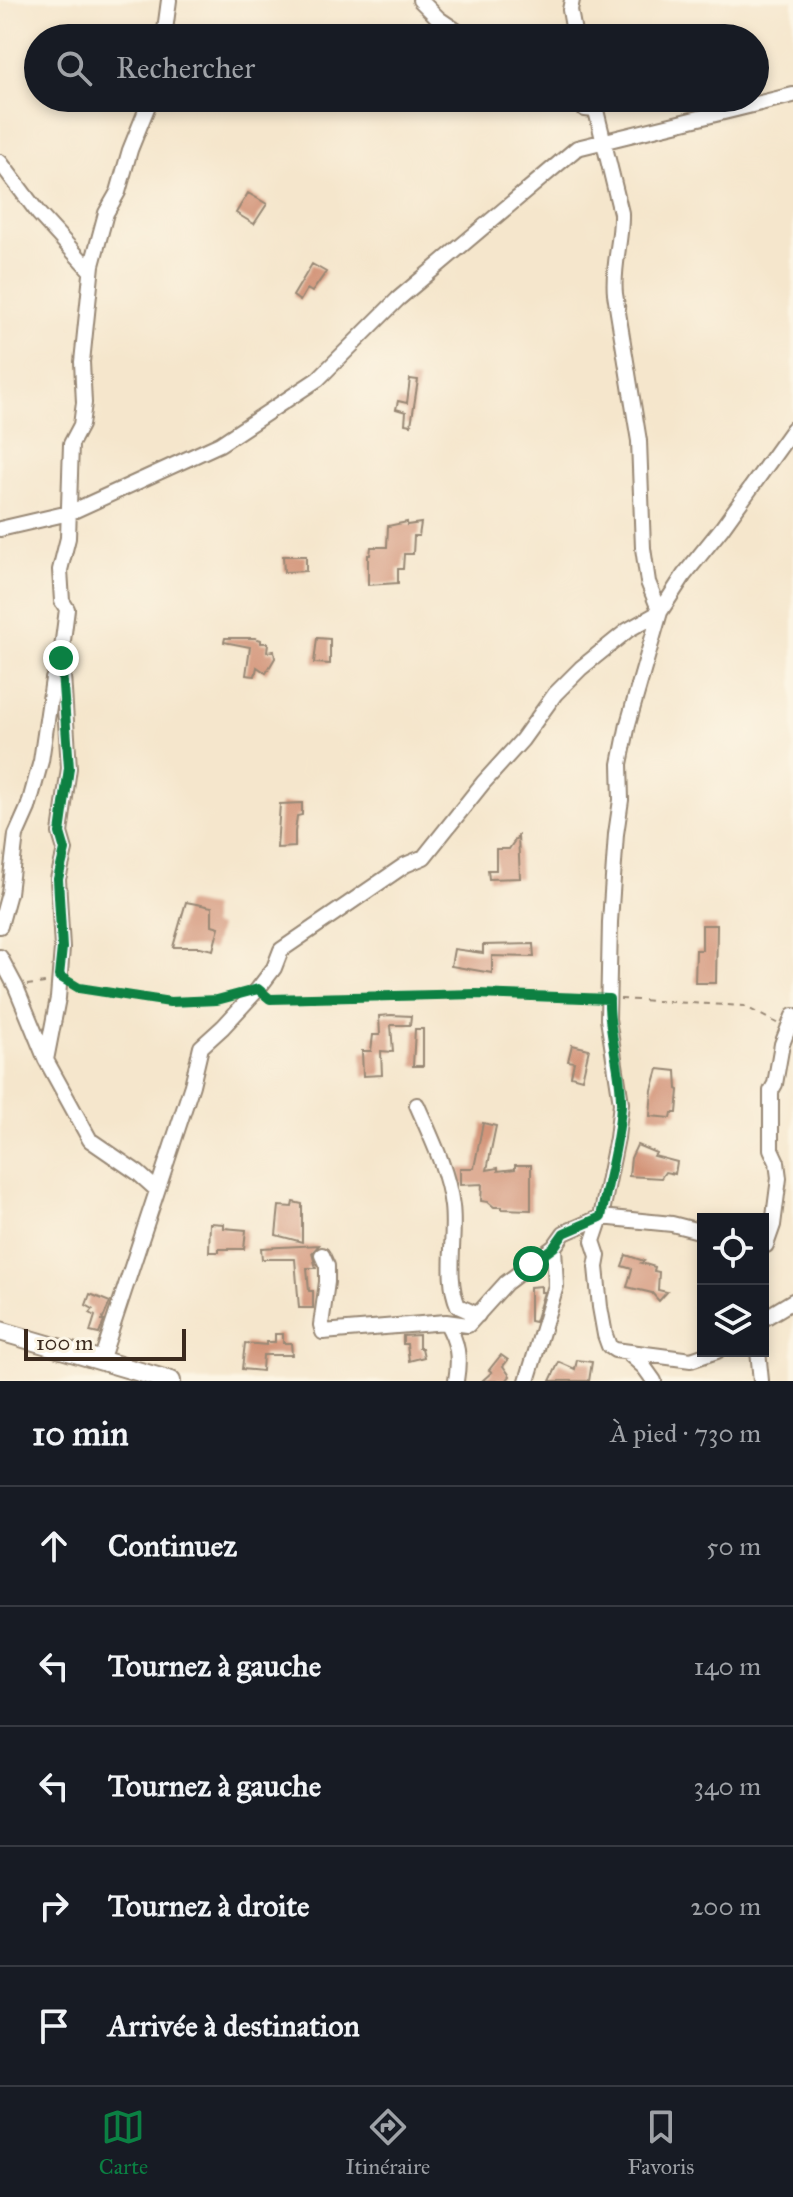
<!DOCTYPE html>
<html lang="fr">
<meta charset="utf-8">
<style>
body{margin:0;font-family:"IM FELL Great Primer",serif;background:#242831;color:#f1f3f6}
.controls{position:absolute;right:24px;bottom:24px;display:grid;overflow:hidden;border-radius:0px;box-shadow:0 4px 12px #0003}
.controls button{width:72px;height:72px;display:grid;place-items:center;padding:0;border:0;border-bottom:2px solid #363941;background:#171b24;color:#f1f3f6;font:40px sans-serif}
.scale{position:absolute;left:24px;bottom:20px;width:162px;box-sizing:border-box;padding-left:8px;border:4px solid #3b2a1e;border-top:0;font-size:22px;line-height:28px;white-space:nowrap;color:#3b2a1e;-webkit-text-stroke:6px #fcf5e5;paint-order:stroke}
.stop{position:absolute;width:24px;height:24px;margin:-18px;border:6px solid #0b8043;border-radius:50%;background:#fff}
.stop.end{background:#0b8043;border-color:#fff;box-shadow:0 2px 8px #0008}
.list{margin:0;padding:0;list-style:none}
h2{display:flex;justify-content:space-between;align-items:center;height:104px;margin:0;padding:0 32px;font-size:34px}
h2 small{font-size:26px;font-weight:400;color:#9ea1a6}
.list li{display:grid;grid-template-columns:52px 1fr auto;gap:24px;align-items:center;box-sizing:border-box;height:120px;padding:0 32px;border-top:2px solid #363941}
.list b{display:block;font-size:30px;white-space:nowrap}
.list em{font-size:26px;font-style:normal;color:#9ea1a6}
.icon{flex:none;width:44px;height:44px;fill:none;stroke:currentColor;stroke-width:2;stroke-linecap:round;stroke-linejoin:round}
.map{position:relative;flex:none;width:793px;height:1381px;overflow:hidden}
.search{position:absolute;background:#171b24;box-shadow:0 4px 12px #0003;left:24px;right:24px;top:24px;height:88px;display:flex;align-items:center;gap:20px;box-sizing:border-box;padding:0 28px;border-radius:44px;color:#9ea1a6;font-size:30px}
.sheet{height:704px;background:#171b24}
nav{display:flex;justify-content:space-around;align-items:center;box-sizing:border-box;height:112px;border-top:2px solid #363941;background:#171b24;font-size:22px;color:#9ea1a6}
nav a{display:grid;justify-items:center;gap:4px}
nav .on{color:#0b8043}
.map>svg:first-child{display:block}
.building{fill:#d39479}
.lines{fill:none;stroke-linecap:round;stroke-linejoin:round}
.minor-casing{stroke:#988875;stroke-width:18}
.major-casing{stroke:#988875;stroke-width:22}
.path{stroke:#988875;stroke-width:2;stroke-dasharray:6 6;stroke-linecap:butt}
.minor{stroke:#fff;stroke-width:14}
.major{stroke:#fff;stroke-width:18}
.route{stroke:#0b8043;stroke-width:10}
</style>
<div class="map">
<svg width="793" height="1381" viewBox="0 0 793 1381">
<rect width="100%" height="100%" fill="#fcf5e5"/>
<filter id="ink" filterUnits="userSpaceOnUse"><feTurbulence type="fractalNoise" baseFrequency=".0125" numOctaves="2"/><feDisplacementMap in="SourceGraphic" scale="16" xChannelSelector="R" yChannelSelector="G"/><feConvolveMatrix kernelMatrix="1 2 1 2 8 2 1 2 1" color-interpolation-filters="sRGB"/></filter>
<filter id="wash" filterUnits="userSpaceOnUse"><feTurbulence type="fractalNoise" baseFrequency=".006" numOctaves="4" result="noise"/><feDisplacementMap in="SourceGraphic" scale="32" xChannelSelector="R" yChannelSelector="G"/><feGaussianBlur stdDeviation="1.8" result="paint"/><feColorMatrix in="noise" values="0 0 0 0 0 0 0 0 0 0 0 0 0 0 0 0 0 1.4 0 .05"/><feComposite in="paint" operator="in"/></filter>
<g filter="url(#wash)">
<rect width="100%" height="100%" fill="#f5e6cc"/>
<g id="blocks">
<!-- building -->
<path class="building" d="M248,193l19,11 -13,20 -18,-11z
M312,264l14,8 -14,20 -5,-3 -7,12 -7,-5z
M410,379l8,1 -7,45 -6,-1 1,-12 -10,-3 2,-8 9,2z
M407,522v3l14,-2 -2,13h-5l-1,18h-9l-1,15h-5v14l-30,2v-30h2l1,-8h16l1,-21z
M283,556h23v15l-22,1z
M225,638h30l6,2v3h7l-1,9 7,-1 1,7 -9,15 -9,-6 -2,9 -9,-1 4,-28 -26,-5z
M317,638l13,1v25l-16,-1z
M302,803v12l-5,1 -2,16v15l-18,1 3,-44z
M518,836l2,42 -31,1 -1,-9h8v-21h13z
M186,902l26,5v18l7,2 -6,23 -13,-3h-27z
M702,925h15l-1,58h-21l1,-33h6z
M533,944l1,13 -42,-1v17l-41,-7 3,-17 29,4v-8z
M391,1015l20,1 -1,9h-19l2,27 -12,-1 1,24 -19,1 -1,-25h9l2,-16h7l-1,-19z
M415,1029h8v37h-10z
M572,1045l17,4 -7,30 -11,-3 3,-14 -6,-1z
M658,1069l18,2 1,18 2,1 -2,23h-5l-1,5 -21,-2 2,-26z
M483,1123l13,3 -9,44 11,-2v3l17,-2v-4h16v45l-30,-1v-2h-7l-6,-5 -7,-1 1,-17 -22,1v-17h14z
M637,1145l19,8 -2,3 23,6 -2,12 -10,-2 -4,6 -32,-2 2,-18z
M293,1202l9,2v38l-26,-7 3,-29 13,1z
M210,1223l14,1v4l22,2 -2,19h-25v3h-10z
M319,1245l-7,8 4,15h-9l2,23h4v17h-14l-4,-49h-33l-1,-11z
M626,1255l18,6 -3,2 14,4 -1,4 5,1 -1,18 9,2 -8,9 -7,-8 -25,-6 5,-18 -10,-3z
M541,1286v6h3l-9,30 -5,-1v-34z
M90,1294l20,8 -8,19h2l-5,13 -9,-2 5,-16 -5,-3 3,-4 -7,-4z
M275,1334h8v9h8l1,12h-29l-1,16 -20,-2 3,-26 21,2v-3h9z
M419,1335v13h3l2,9 -15,4 -2,-17h-4v-8z
M501,1355l7,5 -5,6 7,10 -4,5h-24l10,-9 -3,-2z
M577,1360l15,2 -3,19h-39l9,-19 16,7z"/>
</g>
</g>
<g filter="url(#ink)">
<use href="#blocks" fill-opacity="0" stroke="#988875" stroke-width="2"/>
<g class="lines">
<defs>
<path id="minor" d="M420,0l19,19 28,19
M572,0l-2,10 5,28
M164,38l5,-38
M573,98l12,11 10,1
M0,162l39,52 52,57
M0,529l69,-16 151,-69 98,-65 80,-80 179,-151 216,-53
M61,665l2,10 6,93 -9,65 5,17 -7,29 4,69 -4,50 -12,62 44,80 48,33 19,17
M0,926l9,-33 7,-58 12,-27 13,-47 12,-82 7,-15 7,-55 -5,-8 -2,-31 8,-32 3,-94 10,-19 3,-22 -2,-41 10,-97 14,-52 12,-21 12,-42 21,-52
M0,957l16,30 30,73
M417,1105c14,32 31,66 35,101 4,33 -7,70 6,100l20,9
M703,1232l-31,-8 -71,-7 -8,24 5,15 -2,11 4,40 5,28 4,11 6,4 76,10 26,-9
M763,1245h3l7,-20 6,-47 -2,-16 -6,-13v-58l4,-7 7,-40 11,-28
M322,1255l5,11v16l-6,43 2,7 123,-10 22,3 38,-42 48,-36 10,-14 37,-16 16,-79 4,-35 -13,-84 2,-97 6,-88 5,-34 -1,-36 8,-40 32,-112 -12,-30 -5,-34 -4,-107 -24,-147c-3,-28 7,-54 6,-81l-28,-115
M763,1319l30,-18
M446,1322c12,21 14,35 10,59
M758,1351l3,30
M627,1352l17,15 10,14
M101,1361l91,-276 9,-38 22,-20 35,-38 16,-21 7,-18 124,-85 19,-8 59,-74 39,-43 33,-46 26,-26 47,-38 32,-18 24,-37 38,-47 71,-99
M527,1381l29,-95 -2,-39"/>
<path id="major" d="M0,1331l171,50"/>
</defs>
<!-- minor casing -->
<use href="#minor" class="minor-casing"/>
<!-- major casing -->
<use href="#major" class="major-casing"/>
<!-- path -->
<path class="path" d="M71,983l8,5c51,8 104,22 155,8
M27,985l18,-2
M268,997l209,-3 120,4
M620,999l124,7 33,17"/>
<!-- minor -->
<use href="#minor" class="minor"/>
<!-- major -->
<use href="#major" class="major"/>
</g>
</g>
<g class="lines" filter="url(#ink)">
<!-- route -->
<path class="route" d="M61,658l8,110 -9,65 5,17 -7,29 4,69 -3,28 20,12 91,14 47,-2 41,-11 12,10 207,-5 132,5c-1,36 13,70 12,106 -2,38 -13,75 -20,112l-37,16 -10,14 -23,17"/>
</g>
</svg>
<div class="controls">
<button><svg class="icon" aria-label="locate" viewBox="0 0 24 24"><circle cx="12" cy="12" r="6"/><path d="M12 2v4M12 18v4M2 12h4M18 12h4"/></svg></button>
<button><svg class="icon" aria-label="layers" viewBox="0 0 24 24"><path d="M12 4l9 5-9 5-9-5zM3 14l9 5 9-5"/></svg></button>
</div>
<div class="scale">100 m</div>
<div class="stop" style="left:531px;top:1264px"></div>
<div class="stop end" style="left:61px;top:658px"></div>
<div class="search"><svg class="icon" aria-label="search" viewBox="0 0 24 24"><circle cx="10" cy="10" r="6"/><path d="M15 15l6 6"/></svg>Rechercher</div>
</div>
<section class="sheet">
<h2>10 min<small>À pied · 730 m</small></h2>
<ul class="list">
<li><svg class="icon" aria-label="ahead" viewBox="0 0 24 24"><path d="M12 20V5M6 11l6-6 6 6"/></svg><div><b>Continuez</b></div><em>50 m</em></li>
<li><svg class="icon" aria-label="left" viewBox="0 0 24 24"><path d="M17 20v-9H6M10 6l-5 5 5 5"/></svg><div><b>Tournez à gauche</b></div><em>140 m</em></li>
<li><svg class="icon" aria-label="left" viewBox="0 0 24 24"><path d="M17 20v-9H6M10 6l-5 5 5 5"/></svg><div><b>Tournez à gauche</b></div><em>340 m</em></li>
<li><svg class="icon" aria-label="right" viewBox="0 0 24 24"><path d="M7 20v-9h11M14 6l5 5-5 5"/></svg><div><b>Tournez à droite</b></div><em>200 m</em></li>
<li><svg class="icon" aria-label="arrive" viewBox="0 0 24 24"><path d="M6 21V4h12l-3 4 3 4H6"/></svg><div><b>Arrivée à destination</b></div></li>
</ul>
</section>
<nav>
<a class="on"><svg class="icon" aria-label="map" viewBox="0 0 24 24"><path d="M3 6l6-2 6 2 6-2v14l-6 2-6-2-6 2zM9 4v14M15 6v14"/></svg>Carte</a>
<a><svg class="icon" aria-label="directions" viewBox="0 0 24 24"><path d="M12 3l9 9-9 9-9-9zM9 14v-3h6M13 9l2 2-2 2"/></svg>Itinéraire</a>
<a><svg class="icon" aria-label="saved" viewBox="0 0 24 24"><path d="M7 4h10v16l-5-4-5 4z"/></svg>Favoris</a>
</nav>
